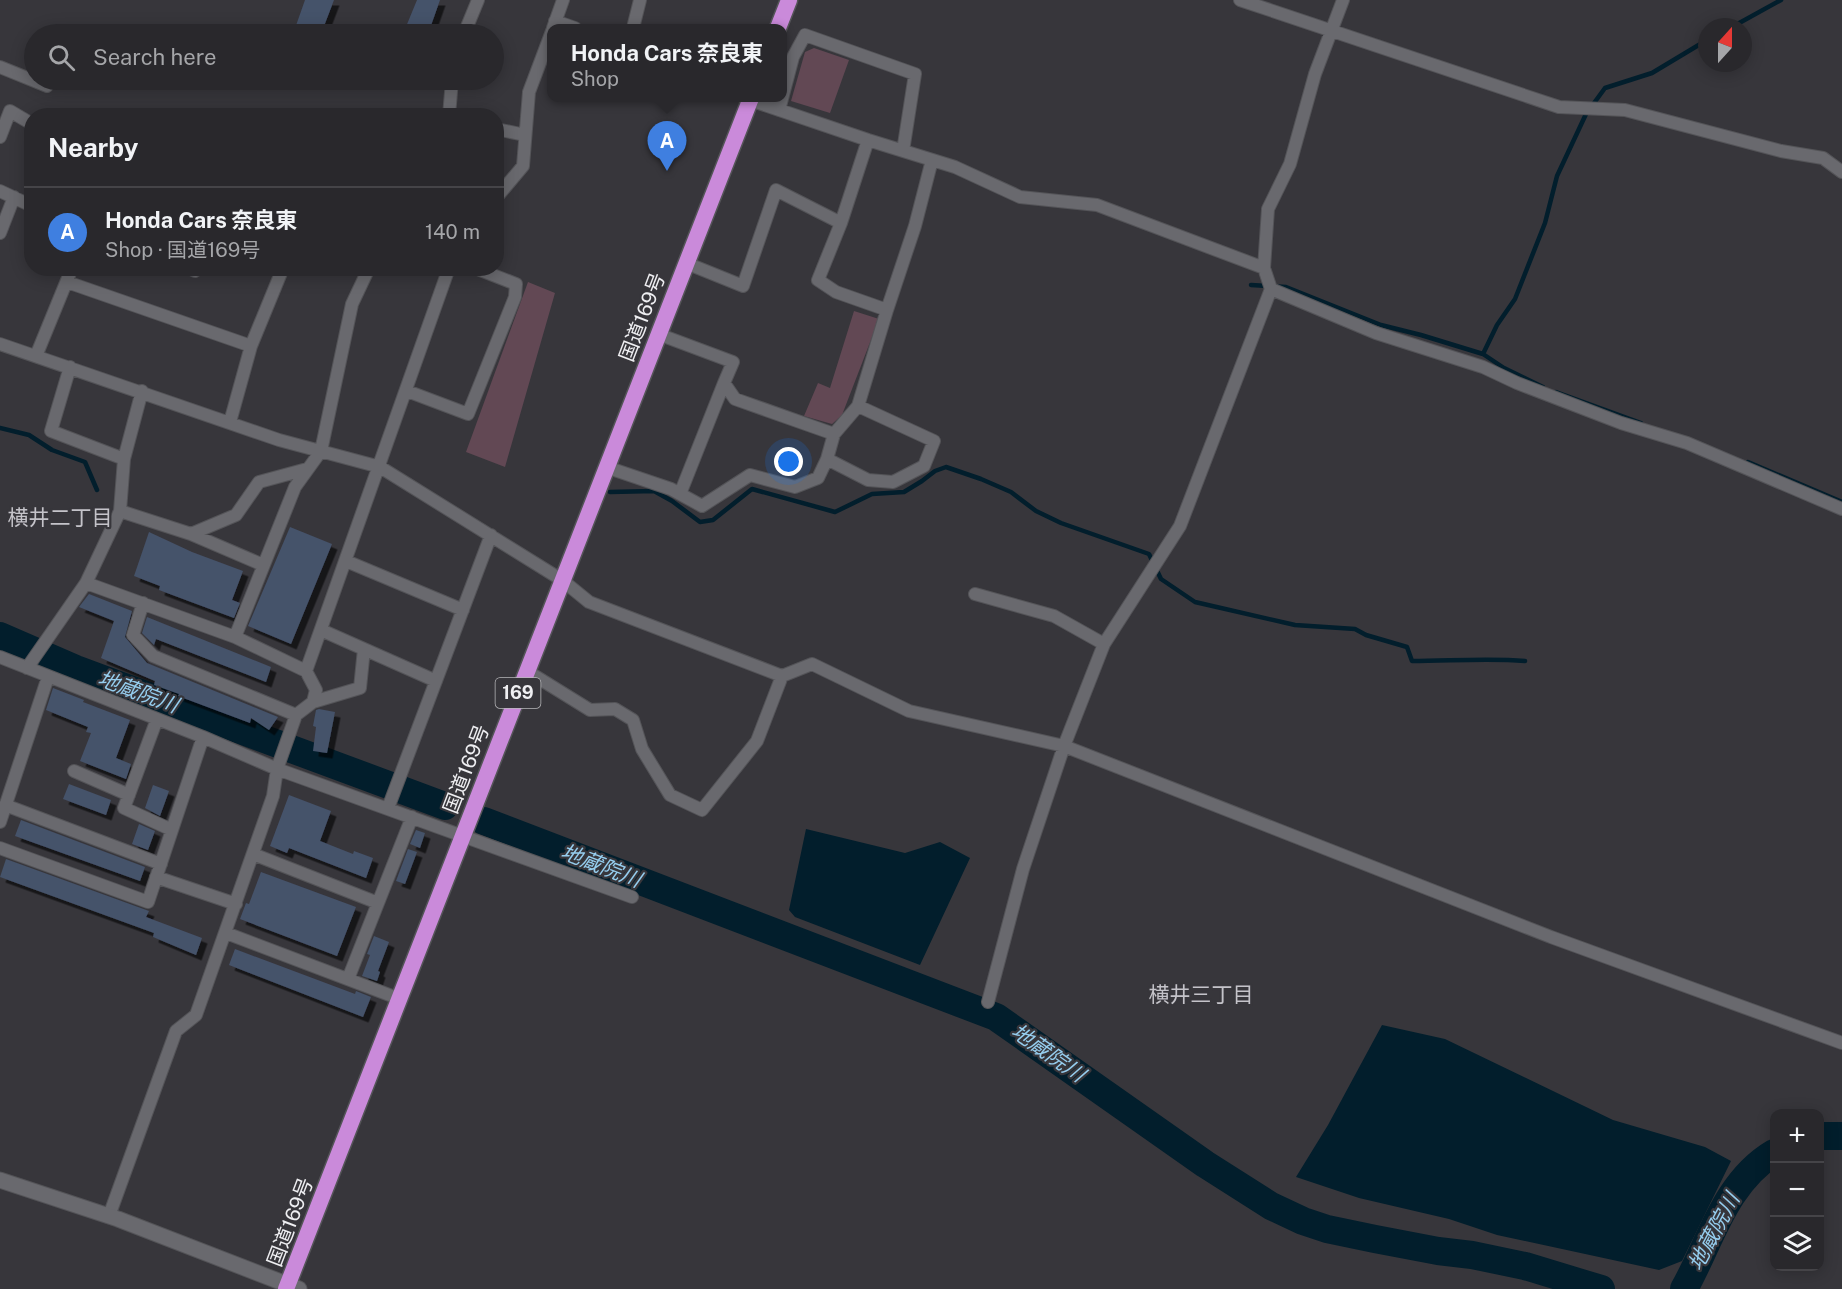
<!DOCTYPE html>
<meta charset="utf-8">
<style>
body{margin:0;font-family:"Public Sans","Noto Sans JP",sans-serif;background:#313034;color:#f1f3f6}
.controls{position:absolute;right:18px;bottom:18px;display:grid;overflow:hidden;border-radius:12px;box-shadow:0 3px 15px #0003}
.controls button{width:54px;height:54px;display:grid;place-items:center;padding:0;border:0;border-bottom:2px solid #454448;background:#29282c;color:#f1f3f6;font:30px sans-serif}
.compass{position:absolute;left:1698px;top:18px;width:54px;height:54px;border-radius:50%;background:#29282c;box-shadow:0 3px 15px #0003;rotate:21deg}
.you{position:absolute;left:789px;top:462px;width:21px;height:21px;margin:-15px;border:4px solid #fff;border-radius:50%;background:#1a73e8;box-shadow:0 0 0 9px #1a73e833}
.badge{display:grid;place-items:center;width:39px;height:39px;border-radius:50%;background:#d6ab8b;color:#fff;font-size:20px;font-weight:700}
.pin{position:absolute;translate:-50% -50px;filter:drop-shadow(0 2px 3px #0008)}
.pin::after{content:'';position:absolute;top:32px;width:21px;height:18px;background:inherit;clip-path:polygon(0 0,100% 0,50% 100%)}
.popup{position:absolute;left:547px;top:24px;width:240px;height:78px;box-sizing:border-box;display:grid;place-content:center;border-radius:12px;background:#29282c;filter:drop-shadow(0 2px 4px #0005);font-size:20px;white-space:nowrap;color:#a5a6a9}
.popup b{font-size:22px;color:#f1f3f6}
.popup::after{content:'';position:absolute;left:50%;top:100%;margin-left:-12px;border:12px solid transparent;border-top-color:#29282c}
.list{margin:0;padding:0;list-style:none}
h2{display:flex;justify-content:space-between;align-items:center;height:78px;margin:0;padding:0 24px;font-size:26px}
h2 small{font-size:20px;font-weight:400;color:#a5a6a9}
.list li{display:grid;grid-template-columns:39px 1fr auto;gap:18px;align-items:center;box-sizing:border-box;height:90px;padding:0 24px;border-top:2px solid #454448}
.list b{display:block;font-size:22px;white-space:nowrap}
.list p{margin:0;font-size:20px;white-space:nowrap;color:#a5a6a9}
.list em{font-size:20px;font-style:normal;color:#a5a6a9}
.icon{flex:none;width:33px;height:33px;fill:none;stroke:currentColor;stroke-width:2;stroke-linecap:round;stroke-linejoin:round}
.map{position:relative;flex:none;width:1842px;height:1289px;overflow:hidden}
.search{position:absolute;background:#29282c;box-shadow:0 3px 15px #0003;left:24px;top:24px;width:480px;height:66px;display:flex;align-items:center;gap:15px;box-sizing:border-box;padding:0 21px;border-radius:33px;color:#a5a6a9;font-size:22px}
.panel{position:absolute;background:#29282c;box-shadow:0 3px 15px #0003;left:24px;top:108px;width:480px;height:168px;border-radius:24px}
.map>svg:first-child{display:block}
.green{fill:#624854}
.water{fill:#021e2c}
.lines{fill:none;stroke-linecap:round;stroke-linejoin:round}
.stream{stroke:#021e2c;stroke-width:4.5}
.river{stroke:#021e2c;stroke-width:28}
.building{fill:#45526a;filter:url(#shadow)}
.minor-casing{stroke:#545458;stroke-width:14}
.tertiary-casing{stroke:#545458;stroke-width:17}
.trunk-casing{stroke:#545458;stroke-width:19}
.minor{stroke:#69696e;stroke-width:12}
.tertiary{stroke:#69696e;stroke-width:15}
.trunk{stroke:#ca8ada;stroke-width:16}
.labels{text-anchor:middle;stroke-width:4.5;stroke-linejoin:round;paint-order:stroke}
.shield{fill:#37363b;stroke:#b8b8bb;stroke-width:1.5}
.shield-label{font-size:18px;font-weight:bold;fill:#efeff2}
.street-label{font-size:20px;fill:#efeff2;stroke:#37363b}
.neighbourhood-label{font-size:21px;fill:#c4c3c9;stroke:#37363b}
.water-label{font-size:21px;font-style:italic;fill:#95cdee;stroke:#37363b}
</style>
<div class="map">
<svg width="1842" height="1289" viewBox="0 0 1842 1289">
<defs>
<filter id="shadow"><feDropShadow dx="5.5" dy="5.5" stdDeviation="0" flood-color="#0009"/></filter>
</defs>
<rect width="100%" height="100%" fill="#37363b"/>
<!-- green -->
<path class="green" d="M814,48l35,12 -19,53 -39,-12 14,-49z
M528,282l27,11 -50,174 -39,-15z
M854,311l25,8 -37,96 -10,9 -28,-8 14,-33 12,5z"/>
<!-- water -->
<path class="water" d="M806,829l99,24 35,-11 30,16 -50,107 -125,-48 -6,-7z
M1382,1025l63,14 168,81 92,27 26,14 -49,100 -23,9 -162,-35 -48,-16 -90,-21 -63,-21 32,-52z"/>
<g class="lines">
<!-- stream -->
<path class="stream" d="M1732,27l49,-27
M1251,285l35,2 95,38 40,10 62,19 21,14 39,19
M1483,354l14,-29 18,-26 30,-76 12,-47 29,-62 19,-26 47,-15 55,-33
M1556,392l85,31
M0,428l29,7 23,15 33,12 12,28
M1748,462l94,40
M610,492l44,-1 18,10 28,21 13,-2 39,-31 83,23 37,-18 32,-2 18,-11 13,-10 11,-4 35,12 30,13 25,19 25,12 88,31 12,25 34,23 100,23 60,4 11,6 41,12 5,14c38,0 76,-3 113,0"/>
<!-- river -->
<path class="river" d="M0,636l76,33 369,137
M484,821l512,196 209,147 66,42 32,15 24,8 48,10 63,12 34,4 53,11 76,23
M1820,1136h22
M1684,1289c26,-46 41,-107 90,-136"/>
</g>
<!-- building -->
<path class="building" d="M305,0h29l-13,34h-28z
M417,0h23l-12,34h-25z
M290,527l42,17 -41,100 -43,-18z
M149,532l43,20 51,19 -11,29 8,3 -6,15 -75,-28 1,-4 -26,-10z
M89,594l43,17 -7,26 22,26 131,54 -9,13 -18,-12 -1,5 -72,-27 1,-2 -25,-9 1,-4 -54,-23 13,-37 -35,-14z
M147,617l124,50 -5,15 -110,-43 -2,6 -12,-12z
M53,688l31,12 -1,2 47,18 -14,38 15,6 -5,15 -46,-18 11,-28 -5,-1 2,-5 -42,-17z
M319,709l16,3 -8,41 -14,-2 3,-24 -3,-1 3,-16z
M69,784l42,16 -5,15 -43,-16z
M153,785l16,6 -9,25 -15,-8z
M289,795l42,16 -11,30 33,13 1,-3 19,7 -7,20 -77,-30 -2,5 -17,-7z
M21,820l124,47 -5,14 -125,-45z
M139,824l16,7 -7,19 -16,-6z
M416,830l9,3 -5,15 -10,-4z
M408,849l9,3 -12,32 -9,-3z
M6,859l143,52 -3,6 56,21 -6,17 -43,-18 1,-4 -154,-56z
M261,872l95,35 -19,49 -97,-37 6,-16 3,1z
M374,936l15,6 -11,29 2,1 -3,9 -15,-5 8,-21 -3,-1z
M235,949l120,45 1,-3 15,6 -8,20 -134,-52z"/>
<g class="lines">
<defs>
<path id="minor" d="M1240,0l319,107 66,3 156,41 42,7 19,14
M555,21l20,7
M553,28l10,-28
M633,28l7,-28
M464,34l14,-34
M0,67l47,19
M744,98l124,42 87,27 65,30 77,8 167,63
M779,110l14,-53 12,-22 110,39 -12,77
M449,116l3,-36
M496,129l29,6
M0,137l10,-26 22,13
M0,191l32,15
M496,198l27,-32 6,-74 23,-61
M0,233l14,-36
M686,263l57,23 33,-96 65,33
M189,268l6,3 1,-3
M67,282l184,64
M1271,289l105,44 107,34 34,16 104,40 66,20 155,66
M887,310l28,-84 17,-66
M658,334l75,28 -9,21 11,16 99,35
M0,344l279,96 101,27 182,113 27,22 193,74 30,-12 97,47 155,35 487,191 291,106
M36,356l36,-88
M70,367l-19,64 73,28
M407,391l61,23 47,-117 1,-13 -41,-16
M230,422l21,-76 32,-78
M827,459l41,21 25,2 31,-16 10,-25 -76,-35
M606,467l65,22 31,17 48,-31 45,12 23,-9 9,-19 7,-25 24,-28 29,-96 -51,-18 -18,-12 23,-57 27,-83
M680,494l44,-111
M120,511l71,23 45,-19 23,-33 48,-13
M191,534l72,31
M346,561l117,49
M86,583l149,54 71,34
M975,594l79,22 50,28
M143,603l-10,32 20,21 143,59
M321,630l115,51
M235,637l60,-150 26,-36 31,-147 17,-36
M0,657l203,80 74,32 355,128
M27,668l59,-85 34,-72 4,-52 18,-68
M527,671l63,39 25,-1 18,11 9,29 28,46 32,15 55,-69 25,-65
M313,702l47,-14 4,-39
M157,719l-33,89 48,22
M74,771l55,24
M5,805l156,59
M388,808l103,-273
M0,822l48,-145
M0,848l148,54 55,-165
M253,854l125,49
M156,877l80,27
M226,933l174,66
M348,979l64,-162
M988,1002l35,-133 41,-123 40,-102 76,-118 91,-237 -7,-21 4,-59 22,-45 25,-90 28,-74
M109,1216l67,-185 20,-16 77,-219 4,-27 19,-54 17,-13 3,-12 -10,-19 143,-403"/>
<path id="tertiary" d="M0,1180l118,39 181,70"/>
<path id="trunk" d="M778,28l11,-28
M286,1289l465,-1191"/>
</defs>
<!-- minor casing -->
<use href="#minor" class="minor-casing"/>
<!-- tertiary casing -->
<use href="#tertiary" class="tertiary-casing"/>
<!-- trunk casing -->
<use href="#trunk" class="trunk-casing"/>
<!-- minor -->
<use href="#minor" class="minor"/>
<!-- tertiary -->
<use href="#tertiary" class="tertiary"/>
<!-- trunk -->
<use href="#trunk" class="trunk"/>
</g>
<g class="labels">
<!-- shield labels -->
<rect class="shield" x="495.5" y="678" width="45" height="30" rx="4.5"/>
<g class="shield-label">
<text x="518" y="699">169</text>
</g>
<!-- street labels -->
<g class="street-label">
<text transform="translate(642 317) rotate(-69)" y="7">国道169号</text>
<text transform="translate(466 769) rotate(-69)" y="7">国道169号</text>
<text transform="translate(290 1222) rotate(-69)" y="7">国道169号</text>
</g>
<!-- neighbourhood labels -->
<g class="neighbourhood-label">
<text x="60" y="525">横井二丁目</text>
<text x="1201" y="1002">横井三丁目</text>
</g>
<!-- water labels -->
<g class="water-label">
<text transform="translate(138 692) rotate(20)" y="7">地蔵院川</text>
<text transform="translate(601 866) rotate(21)" y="7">地蔵院川</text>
<text transform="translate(1048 1053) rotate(35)" y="7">地蔵院川</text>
<text transform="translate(1714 1232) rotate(-62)" y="7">地蔵院川</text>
</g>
</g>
</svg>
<div class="controls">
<button>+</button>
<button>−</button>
<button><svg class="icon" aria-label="layers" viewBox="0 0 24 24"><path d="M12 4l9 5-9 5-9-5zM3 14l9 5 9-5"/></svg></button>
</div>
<svg class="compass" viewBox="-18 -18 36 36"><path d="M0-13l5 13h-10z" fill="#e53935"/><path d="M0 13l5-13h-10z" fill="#a5a6a9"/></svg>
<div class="you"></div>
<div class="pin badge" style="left:667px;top:171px;background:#3f7fe0">A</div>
<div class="popup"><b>Honda Cars 奈良東</b>Shop</div>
<div class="search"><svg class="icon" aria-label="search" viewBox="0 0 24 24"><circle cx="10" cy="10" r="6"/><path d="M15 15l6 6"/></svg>Search here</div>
<section class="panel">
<h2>Nearby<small></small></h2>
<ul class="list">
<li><span class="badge" style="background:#3f7fe0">A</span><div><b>Honda Cars 奈良東</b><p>Shop · 国道169号</p></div><em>140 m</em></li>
</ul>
</section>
</div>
